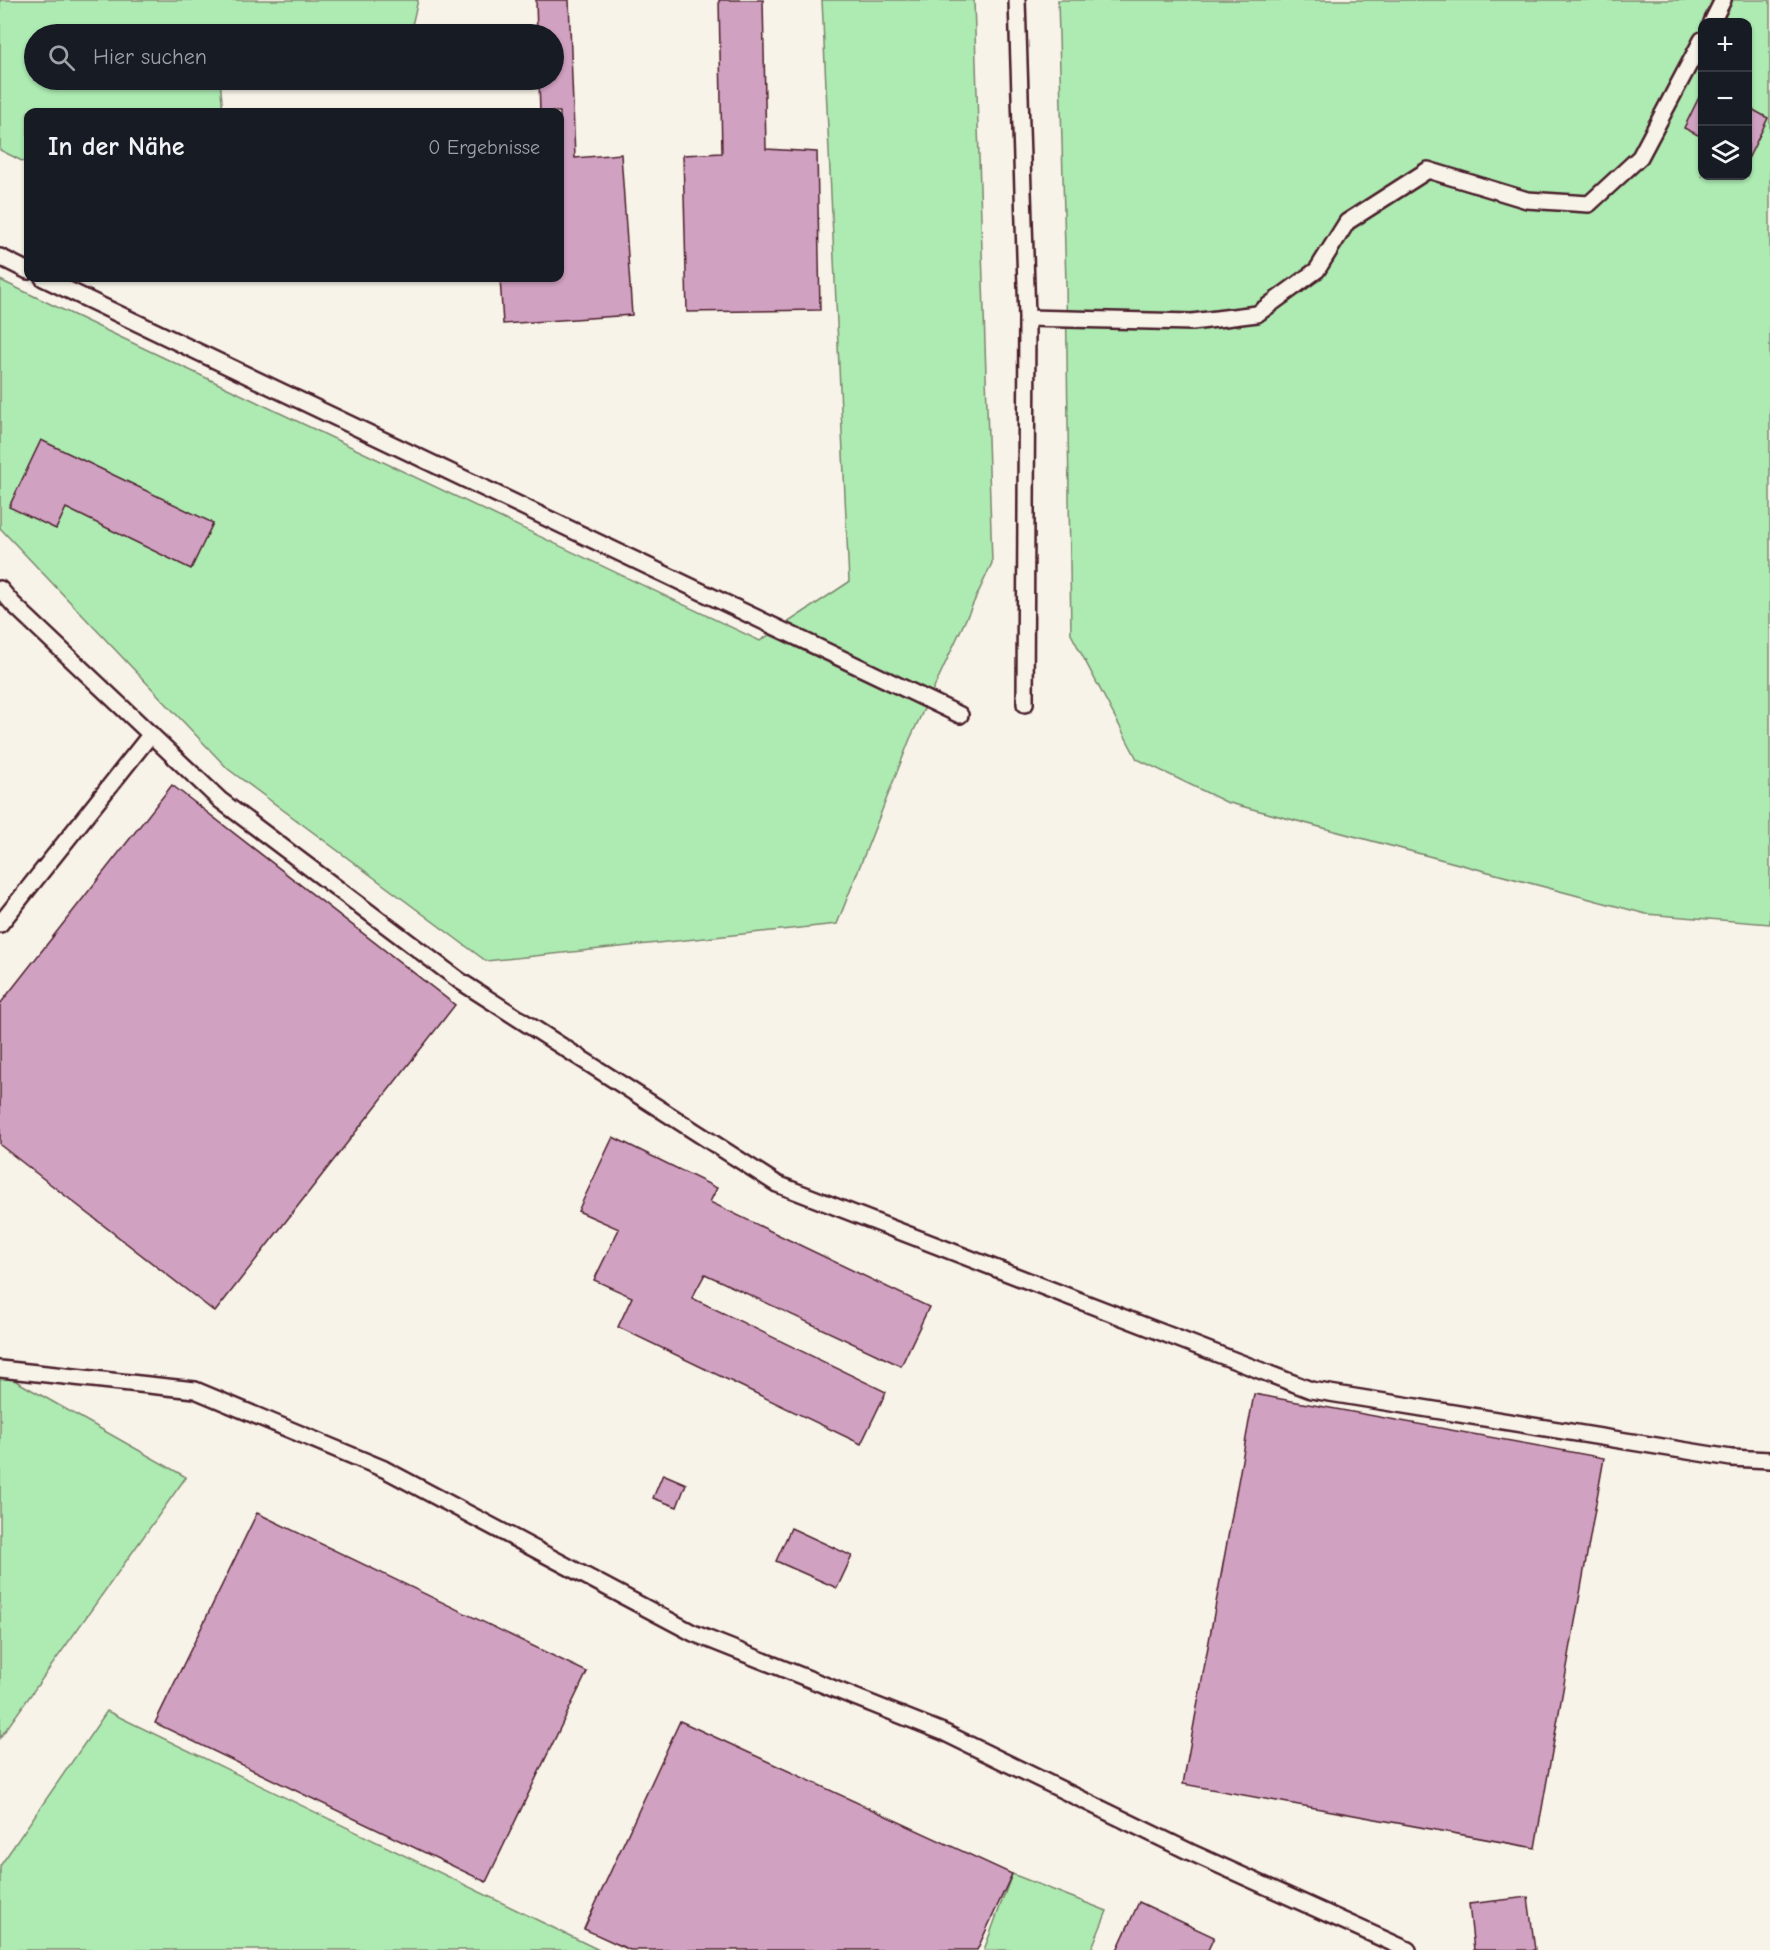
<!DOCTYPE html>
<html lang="de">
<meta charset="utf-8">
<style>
body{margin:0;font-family:"Comic Neue",sans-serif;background:#20242c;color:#f1f3f6}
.controls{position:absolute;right:18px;top:18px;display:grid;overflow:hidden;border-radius:12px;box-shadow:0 2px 4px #0004}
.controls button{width:54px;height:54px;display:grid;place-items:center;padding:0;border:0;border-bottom:2px solid #363941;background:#171b24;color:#f1f3f6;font:30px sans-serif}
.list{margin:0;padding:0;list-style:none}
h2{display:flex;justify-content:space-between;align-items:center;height:78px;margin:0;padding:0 24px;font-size:26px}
h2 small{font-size:20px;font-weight:400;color:#9ea1a6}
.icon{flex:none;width:33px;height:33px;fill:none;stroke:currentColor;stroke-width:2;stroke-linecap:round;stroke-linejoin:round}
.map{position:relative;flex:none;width:1770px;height:1950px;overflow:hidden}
.search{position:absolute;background:#171b24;box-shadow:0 2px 4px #0004;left:24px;top:24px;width:540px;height:66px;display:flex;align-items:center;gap:15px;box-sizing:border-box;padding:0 21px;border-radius:33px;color:#9ea1a6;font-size:22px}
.panel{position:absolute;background:#171b24;box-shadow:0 2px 4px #0004;left:24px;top:108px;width:540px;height:174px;border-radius:12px}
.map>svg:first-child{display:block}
.green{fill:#adebb2;stroke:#7c856e;stroke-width:1.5;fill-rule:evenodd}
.building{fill:#d0a1c1;stroke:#4a1f2b;stroke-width:1.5}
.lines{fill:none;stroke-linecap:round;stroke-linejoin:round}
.lane-casing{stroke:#4a1f2b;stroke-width:20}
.lane{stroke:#f7f3e8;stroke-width:15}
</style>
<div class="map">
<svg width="1770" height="1950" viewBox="0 0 1770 1950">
<rect width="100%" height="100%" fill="#f7f3e8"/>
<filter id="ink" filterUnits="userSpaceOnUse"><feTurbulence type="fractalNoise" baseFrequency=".0167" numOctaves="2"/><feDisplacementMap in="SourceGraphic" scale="12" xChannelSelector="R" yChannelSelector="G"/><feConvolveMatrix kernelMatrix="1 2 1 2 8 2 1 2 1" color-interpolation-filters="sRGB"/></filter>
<g filter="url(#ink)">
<!-- green -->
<path class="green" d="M0,0h418l-8,34h-376v46h186l3,32h-195v52l-28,-14z
M822,0h152l18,563 -82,176 -73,185 -351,37 -258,-192 -228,-241v-248l760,361 89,-59z
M1058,0h712v924l-124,-10 -420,-112 -89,-43 -66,-125 -5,-350zM1702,22h46v154h-46z
M0,1372l186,105 -186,261z
M107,1711l492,239h-599v-84z
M1012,1874l95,37 -16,39h-107z"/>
<!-- building -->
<path class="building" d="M536,0h33l6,158 46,-4 11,161 -129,9 -3,-46h60v-166h-20l-1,-32h15v-46h-17z
M719,0h44l3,149 51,3 3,158 -133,2 -4,-157 39,-2z
M1702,91v46l-18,-9z
M1748,107l20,11 -20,41z
M41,440l172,83 -22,46 -125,-61 -10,21 -47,-22z
M172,785l283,220 -240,307 -215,-167v-141z
M613,1137l104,51 -7,14 219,105 -28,59 -196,-92 -13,24 194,94 -25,52 -243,-117 14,-30 -38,-17 25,-51 -41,-18z
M1254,1394l350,64 -69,390 -352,-64z
M663,1474l23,10 -9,23 -24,-9z
M257,1513l330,159 -101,210 -331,-159z
M791,1528l61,28 -15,32 -61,-27z
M680,1721l332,153 -35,76h-347l-46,-21z
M1528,1897l7,53h-61l-5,-46z
M1139,1902l75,35 -6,13h-91z"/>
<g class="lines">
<defs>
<path id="lane" d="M1017,0l10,318 -2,386
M1712,22l11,-22
M0,257l28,14
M43,278l917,437
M1027,318l165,4 65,-8 60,-44 30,-48 81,-52 99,30 62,4 51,-47 62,-117
M0,589l13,15 207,196 240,181 317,203 534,206 420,68 39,2
M0,924l151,-190
M0,1369l195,21 189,79 309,164 250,99 247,120 218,98"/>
</defs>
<!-- lane casing -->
<use href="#lane" class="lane-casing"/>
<!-- lane -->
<use href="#lane" class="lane"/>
</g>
</g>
</svg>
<div class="controls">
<button>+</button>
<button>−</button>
<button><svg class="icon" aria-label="layers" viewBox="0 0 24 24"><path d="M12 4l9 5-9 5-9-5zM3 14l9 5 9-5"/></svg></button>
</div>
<div class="search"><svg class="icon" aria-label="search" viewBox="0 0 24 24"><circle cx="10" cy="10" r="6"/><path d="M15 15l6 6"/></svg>Hier suchen</div>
<section class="panel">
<h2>In der Nähe<small>0 Ergebnisse</small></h2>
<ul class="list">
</ul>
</section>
</div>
